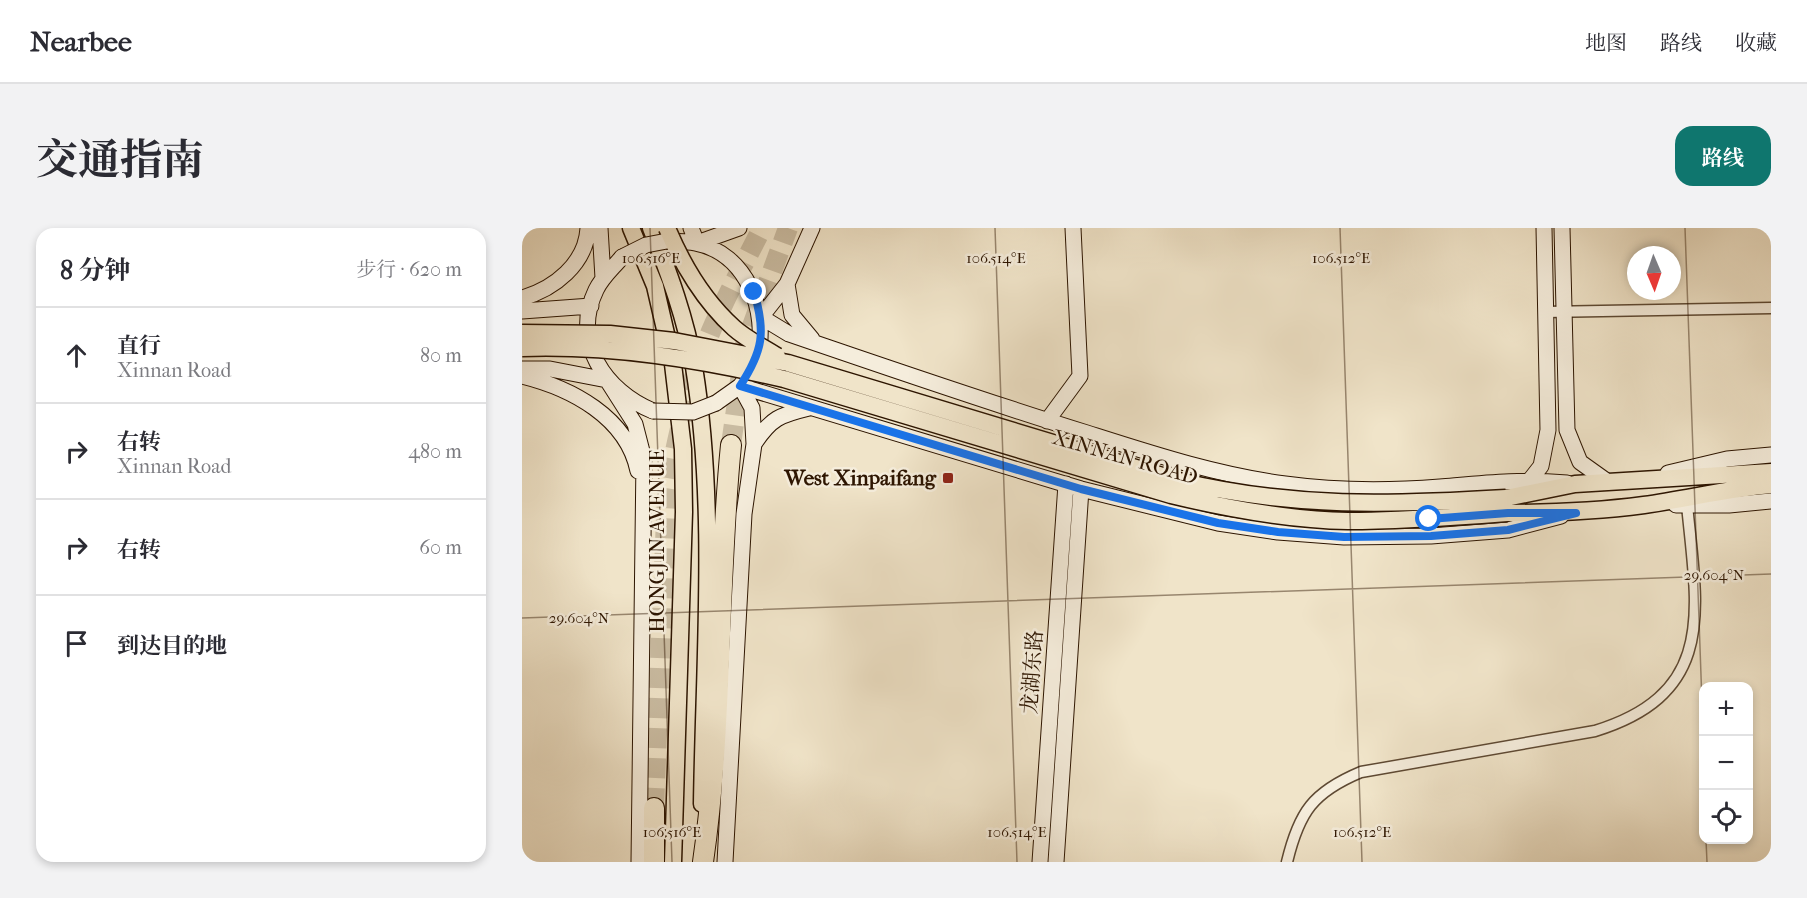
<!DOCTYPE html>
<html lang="zh">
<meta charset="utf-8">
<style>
body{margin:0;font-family:"IM FELL French Canon","Noto Serif SC",serif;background:#f2f2f3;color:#2b2b33}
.controls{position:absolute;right:18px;bottom:18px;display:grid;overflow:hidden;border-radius:12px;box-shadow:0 3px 9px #0003}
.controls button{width:54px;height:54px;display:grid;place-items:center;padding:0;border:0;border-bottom:2px solid #e1e1e2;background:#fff;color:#2b2b33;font:30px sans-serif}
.compass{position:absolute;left:1105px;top:18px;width:54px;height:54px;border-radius:50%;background:#fff;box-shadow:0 3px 9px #0003;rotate:178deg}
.stop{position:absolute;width:18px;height:18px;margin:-14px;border:4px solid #1a73e8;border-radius:50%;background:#fff}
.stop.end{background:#1a73e8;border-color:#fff;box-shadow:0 2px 6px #0008}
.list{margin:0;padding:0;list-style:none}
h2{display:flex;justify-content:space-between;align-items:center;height:78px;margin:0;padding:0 24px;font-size:26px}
h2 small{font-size:20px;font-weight:400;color:#7c7c81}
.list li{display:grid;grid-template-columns:39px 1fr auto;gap:18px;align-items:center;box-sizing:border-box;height:96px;padding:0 24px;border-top:2px solid #e1e1e2}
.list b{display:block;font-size:22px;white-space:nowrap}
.list p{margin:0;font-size:20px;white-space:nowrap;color:#7c7c81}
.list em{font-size:20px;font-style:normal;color:#7c7c81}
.icon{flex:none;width:33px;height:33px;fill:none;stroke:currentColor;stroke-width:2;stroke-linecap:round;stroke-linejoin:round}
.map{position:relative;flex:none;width:1249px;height:634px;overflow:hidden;border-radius:18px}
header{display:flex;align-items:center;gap:36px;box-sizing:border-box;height:84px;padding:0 30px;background:#fff;border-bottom:2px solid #e1e1e2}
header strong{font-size:28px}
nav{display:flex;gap:33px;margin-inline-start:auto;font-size:21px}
.intro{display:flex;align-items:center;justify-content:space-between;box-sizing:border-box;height:144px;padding:0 36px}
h1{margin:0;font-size:42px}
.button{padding:15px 27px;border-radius:18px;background:#0f766e;color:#fff;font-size:21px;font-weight:700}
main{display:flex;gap:36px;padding:0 36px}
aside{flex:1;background:#fff;border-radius:18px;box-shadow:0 3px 9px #0003}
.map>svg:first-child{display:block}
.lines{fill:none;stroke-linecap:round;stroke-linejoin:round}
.highway-tunnel{stroke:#c9bba1;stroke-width:20;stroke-dasharray:20 10;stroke-linecap:butt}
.street-casing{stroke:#5e4933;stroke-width:13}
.secondary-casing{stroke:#2d1501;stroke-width:17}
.primary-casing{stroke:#2d1501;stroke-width:19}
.highway-casing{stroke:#2d1501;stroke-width:22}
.street{stroke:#f5eddc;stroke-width:10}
.secondary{stroke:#f5eddc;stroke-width:15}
.primary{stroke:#f0e4c9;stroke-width:16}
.highway{stroke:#f0e4c9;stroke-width:20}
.secondary-bridge-casing{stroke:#2d1501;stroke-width:17;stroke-linecap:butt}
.primary-bridge-casing{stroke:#2d1501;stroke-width:19;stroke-linecap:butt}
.secondary-bridge{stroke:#f5eddc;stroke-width:15}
.primary-bridge{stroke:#f0e4c9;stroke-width:16}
.route{stroke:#1a73e8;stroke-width:8}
.ticks{fill:none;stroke:#2d1501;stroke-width:1.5;stroke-opacity:0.45}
.poi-dot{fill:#8f2418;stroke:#f5eddc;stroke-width:2}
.labels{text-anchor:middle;stroke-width:5;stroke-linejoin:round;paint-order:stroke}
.street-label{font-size:21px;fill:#2d1501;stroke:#f5eddc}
.poi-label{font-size:21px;font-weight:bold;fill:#2d1501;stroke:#f5eddc;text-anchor:end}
.ticks-label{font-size:15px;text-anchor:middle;fill:#2d1501;stroke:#f5eddc;stroke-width:5;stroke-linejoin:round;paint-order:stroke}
</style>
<header>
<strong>Nearbee</strong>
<nav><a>地图</a><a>路线</a><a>收藏</a></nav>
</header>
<div class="intro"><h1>交通指南</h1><a class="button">路线</a></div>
<main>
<aside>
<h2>8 分钟<small>步行 · 620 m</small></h2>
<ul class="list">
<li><svg class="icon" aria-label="ahead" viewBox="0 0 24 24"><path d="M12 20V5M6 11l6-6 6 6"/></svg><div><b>直行</b><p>Xinnan Road</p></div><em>80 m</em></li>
<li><svg class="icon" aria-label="right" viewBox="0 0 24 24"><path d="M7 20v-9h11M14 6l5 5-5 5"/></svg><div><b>右转</b><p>Xinnan Road</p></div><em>480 m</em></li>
<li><svg class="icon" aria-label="right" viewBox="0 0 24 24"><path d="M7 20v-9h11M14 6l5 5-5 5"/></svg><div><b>右转</b></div><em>60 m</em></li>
<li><svg class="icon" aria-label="arrive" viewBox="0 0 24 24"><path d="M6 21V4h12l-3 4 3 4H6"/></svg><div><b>到达目的地</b></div></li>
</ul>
</aside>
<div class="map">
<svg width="1249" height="634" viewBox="0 0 1249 634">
<rect width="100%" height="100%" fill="#f0e4c9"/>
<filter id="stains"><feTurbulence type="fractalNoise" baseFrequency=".00333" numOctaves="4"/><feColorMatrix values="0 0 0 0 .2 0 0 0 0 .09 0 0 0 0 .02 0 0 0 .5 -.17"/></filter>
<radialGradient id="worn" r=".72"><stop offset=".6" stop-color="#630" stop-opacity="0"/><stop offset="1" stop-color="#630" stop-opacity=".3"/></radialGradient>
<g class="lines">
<!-- highway-tunnel -->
<path class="highway-tunnel" d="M209,217l14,-100 43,-117
M132,580l13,-313c9,-56 22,-111 44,-164 15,-35 34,-69 51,-103"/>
<defs>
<path id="street" d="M1023,84l226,-4
M765,634c12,-50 26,-70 74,-90l234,-41c123,-38 102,-122 92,-226"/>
<path id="secondary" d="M78,0l3,50
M169,0l6,15
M1040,0l5,202 13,32 28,20
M145,13c9,1 19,0 28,2 52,10 74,69 62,114
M175,15l42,-15
M100,29c-9,11 -20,20 -26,33 -25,52 9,101 57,121
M265,56l5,31 20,24
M0,70c32,-9 64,-34 66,-70
M0,83l69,-5
M239,89l28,17c99,34 198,68 298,99 66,21 130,42 198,51 51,7 104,7 155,3 46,-4 79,-8 127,-4
M239,89l26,-33 25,-56
M0,141h28l57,11
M0,148c49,12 105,41 116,95
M85,152l28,44 9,35 -5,403
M218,158l341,103 137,34 60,9 66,5 87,-1 77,-6 53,-14
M194,175l24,-17 6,-8
M525,193l33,-45 -7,-148
M232,216c17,-26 26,-29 55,-36
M1146,245l59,-14 44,-4
M1008,252l11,-14 7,-36 -4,-202
M1154,277h53l42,-4
M203,634l19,-348 10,-70 -2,-36 -12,-22
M518,634l26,-378
M534,634l25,-373"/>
<path id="primary" d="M109,0l24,58 18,78 10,85 1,63 -11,350
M129,0c18,45 35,91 43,139 23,142 10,294 8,437
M984,270l69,-14 196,-12
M985,285c47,0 92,-2 137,-8 43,-6 84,-16 127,-20"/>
<path id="highway" d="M132,634v-54
M181,634c20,-138 14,-278 28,-417"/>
</defs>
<!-- street casing -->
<use href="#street" class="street-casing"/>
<!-- secondary casing -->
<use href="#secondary" class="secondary-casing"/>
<!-- primary casing -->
<use href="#primary" class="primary-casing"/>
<!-- highway casing -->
<use href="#highway" class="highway-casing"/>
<!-- street -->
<use href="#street" class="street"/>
<!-- secondary -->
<use href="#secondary" class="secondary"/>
<!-- primary -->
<use href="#primary" class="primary"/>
<!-- highway -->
<use href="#highway" class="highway"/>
<defs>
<path id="secondary-bridge" d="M100,29l24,-12 21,-4
M131,183l40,1 23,-9"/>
<path id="primary-bridge" d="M145,0c15,36 38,74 67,100 12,11 29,19 43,28
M0,105l88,1 64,7 114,22 391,118c115,27 211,24 327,17
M0,120c89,-3 176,11 262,31l387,116c58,14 117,25 177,26 53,0 106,-4 159,-8"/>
</defs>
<!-- secondary-bridge casing -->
<use href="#secondary-bridge" class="secondary-bridge-casing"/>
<!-- primary-bridge casing -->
<use href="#primary-bridge" class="primary-bridge-casing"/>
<!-- secondary-bridge -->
<use href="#secondary-bridge" class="secondary-bridge"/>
<!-- primary-bridge -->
<use href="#primary-bridge" class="primary-bridge"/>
</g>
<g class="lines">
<!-- route -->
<path class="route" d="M232,64c12,40 9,59 -14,94l341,103 137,34 60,9 66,5 87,-1 77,-6 68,-17h-68l-79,6"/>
</g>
<!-- ticks -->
<path class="ticks" d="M128,0l22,634M473,0l22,634M818,0l22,634M1163,0l19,531M0,390l1249,-44M1184,612l1,22"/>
<!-- markers -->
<rect class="poi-dot" x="420" y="244" width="12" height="12" rx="3"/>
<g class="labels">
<!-- street labels -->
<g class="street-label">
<text transform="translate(603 229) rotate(16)" y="7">XINNAN ROAD</text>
<text transform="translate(135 313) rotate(-90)" y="7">HONGJIN AVENUE</text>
<text transform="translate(510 444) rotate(-86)" y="7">龙湖东路</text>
</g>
<!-- poi labels -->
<g class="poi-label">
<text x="414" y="257">West Xinpaifang</text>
</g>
</g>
<g class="ticks-label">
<text x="129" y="35">106.516°E</text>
<text x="474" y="35">106.514°E</text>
<text x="819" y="35">106.512°E</text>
<text x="1192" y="352">29.604°N</text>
<text x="57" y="395">29.604°N</text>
<text x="150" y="609">106.516°E</text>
<text x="495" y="609">106.514°E</text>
<text x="840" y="609">106.512°E</text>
</g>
<rect width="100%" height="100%" filter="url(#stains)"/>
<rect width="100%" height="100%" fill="url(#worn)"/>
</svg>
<div class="controls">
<button>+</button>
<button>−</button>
<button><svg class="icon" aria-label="locate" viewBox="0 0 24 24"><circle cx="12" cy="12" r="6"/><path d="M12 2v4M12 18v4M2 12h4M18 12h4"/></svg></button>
</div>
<svg class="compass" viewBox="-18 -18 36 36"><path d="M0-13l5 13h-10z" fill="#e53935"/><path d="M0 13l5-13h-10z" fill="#7c7c81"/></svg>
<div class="stop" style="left:907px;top:291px"></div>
<div class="stop end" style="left:232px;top:64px"></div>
</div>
</main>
